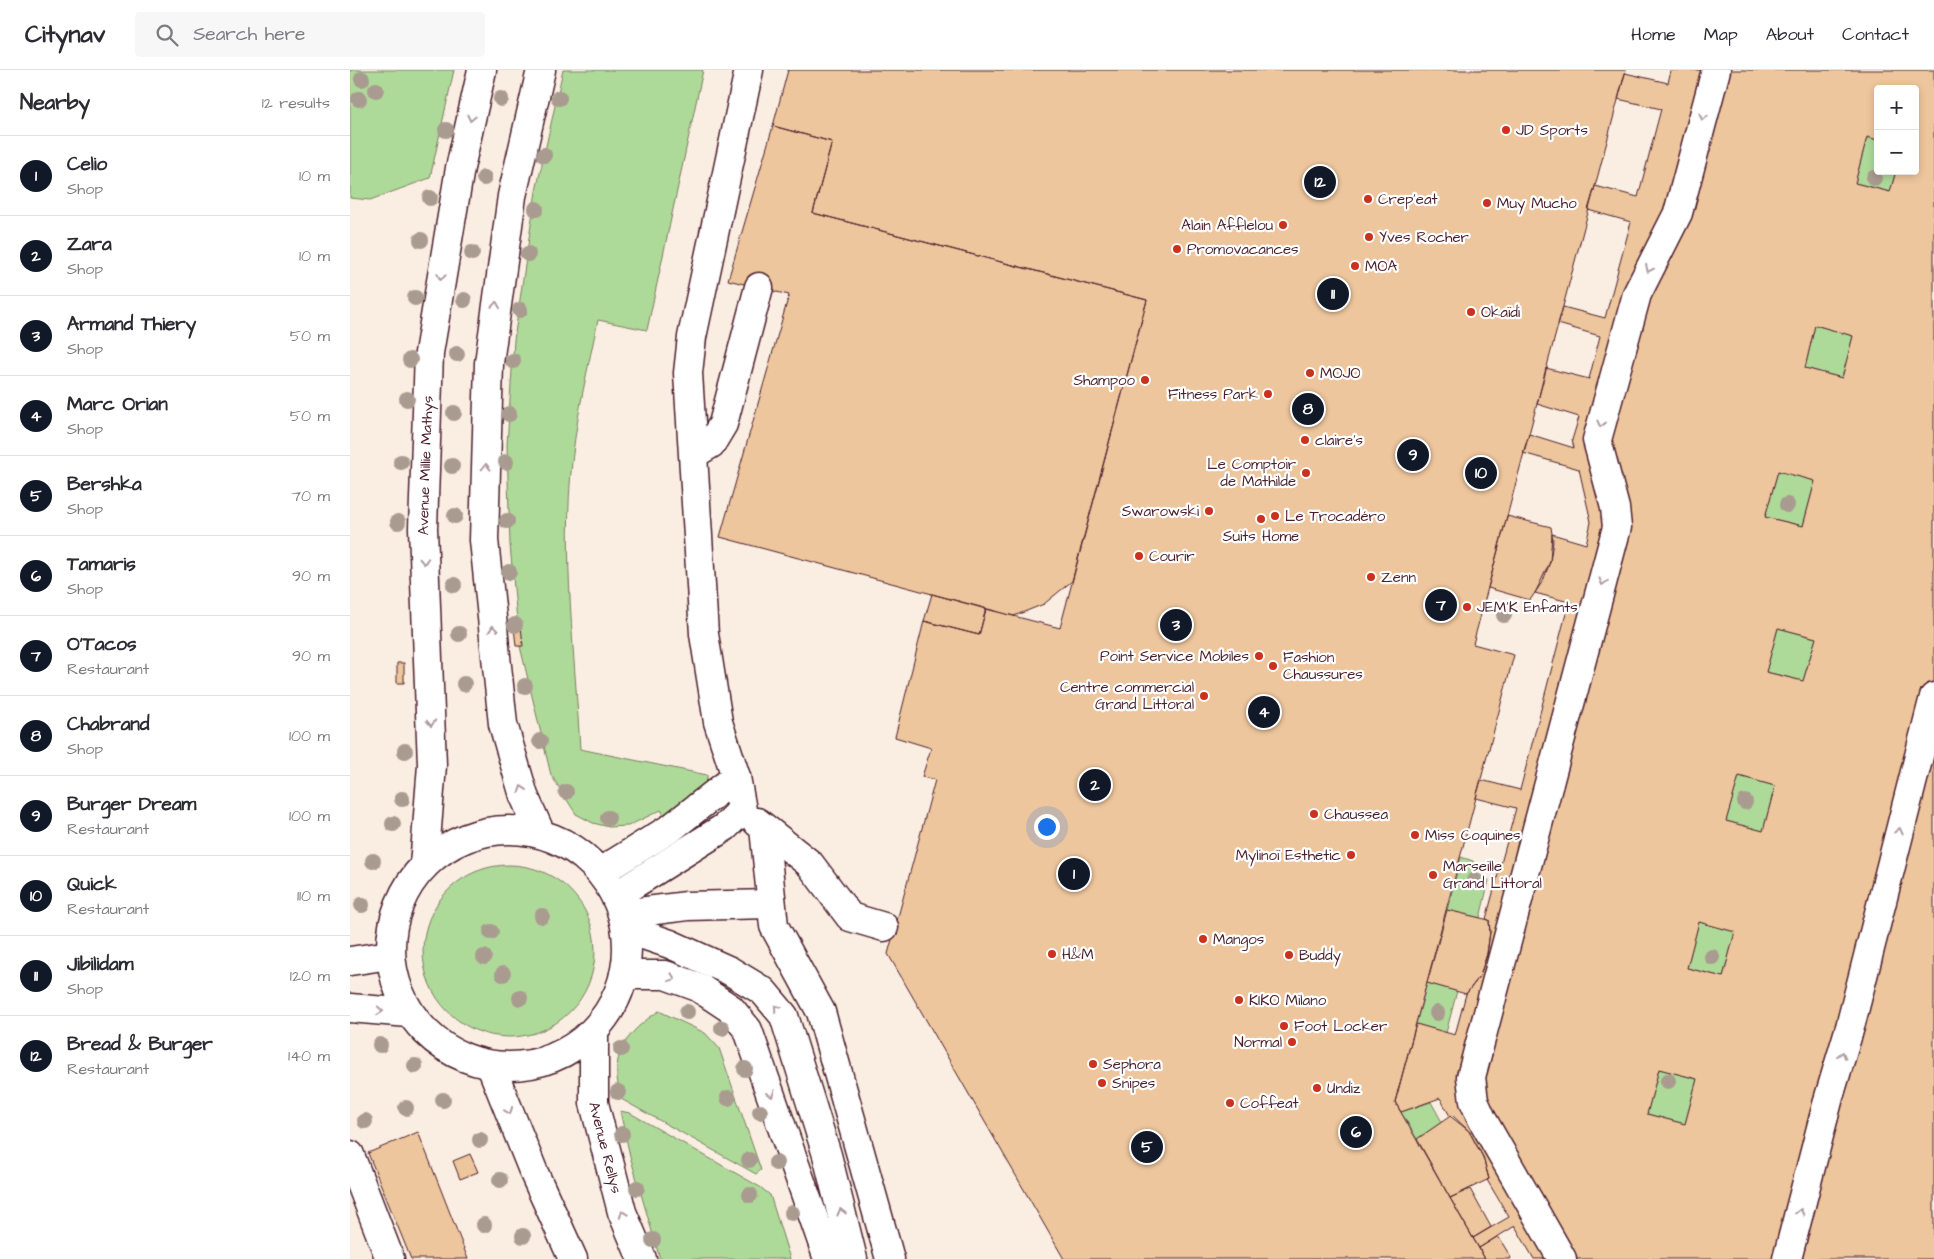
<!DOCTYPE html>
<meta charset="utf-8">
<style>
body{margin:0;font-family:"Architects Daughter",sans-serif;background:#f7f7f7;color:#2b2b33}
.controls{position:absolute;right:15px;top:15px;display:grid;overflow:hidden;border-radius:5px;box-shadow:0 2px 8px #0003}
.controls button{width:45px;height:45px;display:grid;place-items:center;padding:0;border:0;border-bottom:1px solid #e1e1e2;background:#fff;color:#2b2b33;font:25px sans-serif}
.you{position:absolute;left:696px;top:756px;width:18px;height:18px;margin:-12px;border:4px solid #fff;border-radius:50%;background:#1a73e8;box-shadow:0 0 0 8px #1a73e833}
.badge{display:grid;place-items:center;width:32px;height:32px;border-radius:50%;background:#111827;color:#fff;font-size:16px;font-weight:700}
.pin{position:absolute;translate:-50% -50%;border:2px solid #fff;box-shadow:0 1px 5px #0006}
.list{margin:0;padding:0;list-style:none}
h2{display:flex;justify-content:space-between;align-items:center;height:65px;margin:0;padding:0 20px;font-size:21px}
h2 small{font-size:16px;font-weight:400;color:#7c7c81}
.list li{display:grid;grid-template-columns:32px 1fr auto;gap:15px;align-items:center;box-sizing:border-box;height:80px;padding:0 20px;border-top:1px solid #e1e1e2}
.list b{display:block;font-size:19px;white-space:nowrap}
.list p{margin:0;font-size:16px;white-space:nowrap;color:#7c7c81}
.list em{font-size:16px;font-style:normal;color:#7c7c81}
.icon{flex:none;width:28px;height:28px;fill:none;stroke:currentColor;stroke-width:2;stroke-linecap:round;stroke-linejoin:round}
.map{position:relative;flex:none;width:1584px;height:1189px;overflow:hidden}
header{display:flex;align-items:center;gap:30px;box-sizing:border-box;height:70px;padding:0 25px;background:#fff;border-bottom:1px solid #e1e1e2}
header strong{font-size:24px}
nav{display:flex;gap:28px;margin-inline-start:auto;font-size:18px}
.search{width:350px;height:45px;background:#f7f7f7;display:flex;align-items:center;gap:12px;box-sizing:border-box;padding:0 18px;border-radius:5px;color:#7c7c81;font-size:19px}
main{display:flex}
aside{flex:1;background:#fff}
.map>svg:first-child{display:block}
.green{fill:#aeda99;stroke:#7c7c62}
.building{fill:#eec69d;stroke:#4a1f2b;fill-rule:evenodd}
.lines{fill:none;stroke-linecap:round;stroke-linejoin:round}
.minor-casing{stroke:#4a1f2b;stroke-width:31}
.minor{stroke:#fff;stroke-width:28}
.tree{fill:#aa9b90}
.oneway{stroke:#ae9aa0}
.poi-dot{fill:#c8321e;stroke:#fff;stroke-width:2}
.labels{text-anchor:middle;stroke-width:4.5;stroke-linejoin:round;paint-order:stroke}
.poi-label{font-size:15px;fill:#4a1f2b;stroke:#fff;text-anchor:start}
.street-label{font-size:15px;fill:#4a1f2b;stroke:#fff}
</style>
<header>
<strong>Citynav</strong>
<div class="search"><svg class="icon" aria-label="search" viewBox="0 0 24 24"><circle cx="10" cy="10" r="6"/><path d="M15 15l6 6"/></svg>Search here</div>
<nav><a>Home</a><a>Map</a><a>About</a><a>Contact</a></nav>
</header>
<main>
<aside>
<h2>Nearby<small>12 results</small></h2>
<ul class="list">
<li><span class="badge">1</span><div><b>Celio</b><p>Shop</p></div><em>10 m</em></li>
<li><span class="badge">2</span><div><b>Zara</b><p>Shop</p></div><em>10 m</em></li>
<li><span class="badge">3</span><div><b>Armand Thiery</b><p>Shop</p></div><em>50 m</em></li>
<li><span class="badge">4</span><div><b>Marc Orian</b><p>Shop</p></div><em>50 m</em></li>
<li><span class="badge">5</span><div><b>Bershka</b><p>Shop</p></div><em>70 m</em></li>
<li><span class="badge">6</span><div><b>Tamaris</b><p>Shop</p></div><em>90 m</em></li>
<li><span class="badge">7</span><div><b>O'Tacos</b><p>Restaurant</p></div><em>90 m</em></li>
<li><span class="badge">8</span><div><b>Chabrand</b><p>Shop</p></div><em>100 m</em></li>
<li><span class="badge">9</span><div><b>Burger Dream</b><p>Restaurant</p></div><em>100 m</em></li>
<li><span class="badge">10</span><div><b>Quick</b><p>Restaurant</p></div><em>110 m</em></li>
<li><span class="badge">11</span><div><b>Jibilidam</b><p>Shop</p></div><em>120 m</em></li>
<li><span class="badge">12</span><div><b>Bread &amp; Burger</b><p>Restaurant</p></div><em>140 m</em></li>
</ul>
</aside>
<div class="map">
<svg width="1584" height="1189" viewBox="0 0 1584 1189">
<rect width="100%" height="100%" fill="#faeee2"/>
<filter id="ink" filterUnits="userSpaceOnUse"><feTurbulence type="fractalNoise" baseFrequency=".02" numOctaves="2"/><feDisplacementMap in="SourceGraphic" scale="10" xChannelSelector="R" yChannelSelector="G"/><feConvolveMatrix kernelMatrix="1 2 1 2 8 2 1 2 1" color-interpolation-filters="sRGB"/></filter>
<g filter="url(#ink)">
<!-- green -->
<path class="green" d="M0,0h104l-24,108 -60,22 -20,-2z
M213,0h140l-56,260 -49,-10c-10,47 -21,94 -26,142 -10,91 3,195 8,287l127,26c2,22 -26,31 -43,40l-3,-5 -33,16 -19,1 -16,-4 -17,-9 -25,-39 -32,-133 -9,-97 -3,-100 7,-105 22,-149z
M1517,67l11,3v31h18l-6,21 -35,-9z
M1465,255l38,11 -11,42 -37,-10z
M1428,401l37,10 -12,45 -38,-9z
M1428,558l38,10 -13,43 -37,-9z
M1389,706l36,10 -12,45 -37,-10z
M1111,787l12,4c2,11 6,15 16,19l-9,38 -33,-8z
M73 881a86 86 0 1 1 172 0a86 86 0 1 1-172 0Z
M1349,852l36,10 -12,45 -36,-9z
M1077,913l30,8 -11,42 -30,-9z
M309,941l46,22 14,15 42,122 -5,4 -135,-75c-2,-10 -5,-21 -4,-31 1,-26 22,-44 42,-57z
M1309,999l38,10 -12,45 -38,-10z
M1081,1032l11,20 -25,17 -16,-27z
M270,1041l10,2 130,74 10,8 20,64h-130l-30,-103z"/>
<!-- building -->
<path class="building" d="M438,0h838l-153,574 41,11 -119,447 90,157h-421l-176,-305 47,-174 -13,-3 9,-29 -36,-11 29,-116 55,14 7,-26 74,19 87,-328 -334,-87 19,-71 -59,-16z
M1321,0h263v1189h-400l-19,-33 -36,22 -6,-10 36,-21 -22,-37 2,-1 -6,-22 -14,-26 -19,-15 -10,-18 -39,14 -6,-10 21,-78 39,11 11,-41 14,-18 7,-22 3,-22 -1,-12 -3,-1 30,-111 -40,-10 5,-18 39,10 49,-188 -34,-9 15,-31 2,-28 34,10 5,-22 -12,-53 -56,-16 6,-19 45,14 -2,-8 7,-23 -42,-13 9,-36 43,11 11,-43 -42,-12 5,-17 42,11 26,-96 -43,-12 7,-24 43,11 23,-88 -43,-10 7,-26 43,10zM1528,19h37v82h-19l-6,21 -35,-9 12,-46 11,3zM1465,255l38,11 -11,42 -37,-10zM1428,401l37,10 -12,45 -38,-9zM1428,558l38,10 -13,43 -37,-9zM1389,706l36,10 -12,45 -37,-10zM1349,852l36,10 -12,45 -36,-9zM1309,999l38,10 -12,45 -38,-10z
M423,56l59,16 -19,71 334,87 -75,281 -28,23 -30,12 -294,-79 69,-242 -61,-15z
M1157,446l44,11 2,14 -3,21 -7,19 -13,19 -42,-12z
M582,524l54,15 -7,26 -55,-14z
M171,556l2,20h-7l-2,-19z
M47,593h7v20h-7z
M1097,840l42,10 1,12 -3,22 -7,22 -14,18 -39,-11z
M1102,1045l17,16 14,26 6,22 -39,19 -33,-59z
M68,1062l12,30 38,97h-57l-43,-106z
M120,1084l8,18 -18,7 -7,-18z
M1120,1119l21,38 -18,11 -23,-40z
M1148,1166l12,20 1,3h-26l-6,-11z"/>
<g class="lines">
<defs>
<g id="minor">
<path d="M344,384l17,-10 12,-20 36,-137"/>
<path d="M407,752l53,42 40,53 34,10"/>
<path d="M414,758l10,98 47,86 69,247"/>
<circle cx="159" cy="878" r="118"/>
<path d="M191,764l-17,-38 -21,-72 -19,-184 5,-177 23,-167 29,-126"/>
<path id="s1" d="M74,796l8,-101 -9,-237 6,-175 31,-185 22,-98"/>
<path d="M250,802l71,-44 65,-51"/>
<path d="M265,826l110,-69 17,-17 -6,-33 -18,-55 -14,-88 -16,-261 4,-36 57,-267"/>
<path d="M273,844l64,-8 84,-2"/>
<path d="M276,859l44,15 60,27 33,20 21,25 43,139 26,104"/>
<path d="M0,891l40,-6"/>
<path d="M274,905h41l33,12 33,22 17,21 80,229"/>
<path d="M0,938l59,5"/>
<path id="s2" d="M244,961v72l28,109 20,47"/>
<path d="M141,996l43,107 39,86"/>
<path d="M0,1085l40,104"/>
<path d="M1212,1189l-80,-140 -8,-18 -3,-24 146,-550 -2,-19 -18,-68 40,-146 41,-81 38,-143"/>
<path d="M1437,1189l42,-162 21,-70 84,-330"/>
</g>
</defs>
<!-- minor casing -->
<use href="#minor" class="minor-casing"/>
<!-- minor -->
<use href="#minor" class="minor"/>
</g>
<!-- trees -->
<g class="tree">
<circle cx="12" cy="9" r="8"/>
<circle cx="26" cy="20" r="8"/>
<circle cx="209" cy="28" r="8"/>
<circle cx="9" cy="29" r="8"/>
<circle cx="151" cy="29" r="8"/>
<circle cx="96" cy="60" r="8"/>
<circle cx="194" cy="85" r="8"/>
<circle cx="134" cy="108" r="8"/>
<circle cx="1524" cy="108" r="8"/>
<circle cx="80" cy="128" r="8"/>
<circle cx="186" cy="139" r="8"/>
<circle cx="71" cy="170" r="8"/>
<circle cx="122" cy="183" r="8"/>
<circle cx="178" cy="184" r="8"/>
<circle cx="65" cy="228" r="8"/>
<circle cx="114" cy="230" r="8"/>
<circle cx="170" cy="240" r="8"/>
<circle cx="107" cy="284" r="8"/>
<circle cx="60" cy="290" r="8"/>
<circle cx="163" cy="291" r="8"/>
<circle cx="57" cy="329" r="8"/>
<circle cx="104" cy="343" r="8"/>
<circle cx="159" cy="344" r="8"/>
<circle cx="51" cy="392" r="8"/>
<circle cx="156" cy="392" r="8"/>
<circle cx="102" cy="396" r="8"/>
<circle cx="1437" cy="435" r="8"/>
<circle cx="105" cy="446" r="8"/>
<circle cx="157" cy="451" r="8"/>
<circle cx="48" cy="452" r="8"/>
<circle cx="159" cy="502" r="8"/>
<circle cx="104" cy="515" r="8"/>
<circle cx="1154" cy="545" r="8"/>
<circle cx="165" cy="555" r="8"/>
<circle cx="109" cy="564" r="8"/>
<circle cx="114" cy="614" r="8"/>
<circle cx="175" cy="616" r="8"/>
<circle cx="190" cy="671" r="8"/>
<circle cx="55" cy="681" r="8"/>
<circle cx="216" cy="722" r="8"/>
<circle cx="52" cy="729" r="8"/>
<circle cx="1395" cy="732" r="8"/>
<circle cx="258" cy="748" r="8"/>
<circle cx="43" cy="754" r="8"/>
<circle cx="23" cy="791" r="8"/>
<circle cx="1124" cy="811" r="8"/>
<circle cx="12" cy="835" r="8"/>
<circle cx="192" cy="846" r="8"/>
<circle cx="141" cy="862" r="8"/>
<circle cx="134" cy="887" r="8"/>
<circle cx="1362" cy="887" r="8"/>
<circle cx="153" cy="904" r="8"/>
<circle cx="170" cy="928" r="8"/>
<circle cx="337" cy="942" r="8"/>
<circle cx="1087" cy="943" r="8"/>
<circle cx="372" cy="958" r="8"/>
<circle cx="30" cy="975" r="8"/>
<circle cx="271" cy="979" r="8"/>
<circle cx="65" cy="996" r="8"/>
<circle cx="395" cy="999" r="8"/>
<circle cx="1318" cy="1011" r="8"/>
<circle cx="268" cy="1022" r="8"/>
<circle cx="378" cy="1028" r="8"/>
<circle cx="93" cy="1030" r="8"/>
<circle cx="56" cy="1038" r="8"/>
<circle cx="410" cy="1042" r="8"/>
<circle cx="15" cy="1051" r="8"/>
<circle cx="272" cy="1064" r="8"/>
<circle cx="130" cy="1070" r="8"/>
<circle cx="399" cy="1090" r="8"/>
<circle cx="426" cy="1093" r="8"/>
<circle cx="150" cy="1110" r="8"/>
<circle cx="287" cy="1118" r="8"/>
<circle cx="400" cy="1125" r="8"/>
<circle cx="442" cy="1143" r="8"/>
<circle cx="134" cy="1155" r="8"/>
<circle cx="173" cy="1166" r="8"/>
<circle cx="303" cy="1170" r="8"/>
</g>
<!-- one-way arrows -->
<defs><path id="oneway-chevron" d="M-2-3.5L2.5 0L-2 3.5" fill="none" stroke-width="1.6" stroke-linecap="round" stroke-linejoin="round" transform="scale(1.25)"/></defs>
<g class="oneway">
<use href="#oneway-chevron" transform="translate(1353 47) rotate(106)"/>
<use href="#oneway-chevron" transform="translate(121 48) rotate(103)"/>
<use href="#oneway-chevron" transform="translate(1299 199) rotate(116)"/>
<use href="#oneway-chevron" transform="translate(91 207) rotate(100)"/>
<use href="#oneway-chevron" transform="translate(146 235) rotate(-82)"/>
<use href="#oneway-chevron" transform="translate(1251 354) rotate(104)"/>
<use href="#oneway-chevron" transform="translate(136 397) rotate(-89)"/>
<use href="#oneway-chevron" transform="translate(74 491) rotate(87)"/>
<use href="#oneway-chevron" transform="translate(1253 512) rotate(106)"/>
<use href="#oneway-chevron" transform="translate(143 559) rotate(-96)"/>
<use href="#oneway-chevron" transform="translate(81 653) rotate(88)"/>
<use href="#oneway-chevron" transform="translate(172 719) rotate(-109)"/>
<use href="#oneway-chevron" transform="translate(1549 761) rotate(-77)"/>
<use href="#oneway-chevron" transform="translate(322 908) rotate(20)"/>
<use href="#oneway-chevron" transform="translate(427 938) rotate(-130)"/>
<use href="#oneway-chevron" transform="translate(30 941) rotate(5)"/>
<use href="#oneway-chevron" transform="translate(1492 985) rotate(-73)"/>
<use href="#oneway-chevron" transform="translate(421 1024) rotate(71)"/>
<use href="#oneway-chevron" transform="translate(159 1041) rotate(68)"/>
<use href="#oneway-chevron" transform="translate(491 1142) rotate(-104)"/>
<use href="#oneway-chevron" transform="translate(1450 1142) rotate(-76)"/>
<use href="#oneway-chevron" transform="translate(273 1144) rotate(-110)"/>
</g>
</g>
<!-- markers -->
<g class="poi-dot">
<circle cx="1156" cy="60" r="5"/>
<circle cx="1018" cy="129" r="5"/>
<circle cx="1137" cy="133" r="5"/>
<circle cx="933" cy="155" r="5"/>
<circle cx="1019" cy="167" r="5"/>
<circle cx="827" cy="179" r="5"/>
<circle cx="1005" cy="196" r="5"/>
<circle cx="1121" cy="242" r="5"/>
<circle cx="960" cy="303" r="5"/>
<circle cx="795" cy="310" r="5"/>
<circle cx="918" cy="324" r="5"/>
<circle cx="955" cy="370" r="5"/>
<circle cx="956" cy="403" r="5"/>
<circle cx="859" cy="441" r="5"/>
<circle cx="925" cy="446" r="5"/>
<circle cx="911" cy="449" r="5"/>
<circle cx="789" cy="486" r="5"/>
<circle cx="1021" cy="507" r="5"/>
<circle cx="1117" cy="537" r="5"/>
<circle cx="909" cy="586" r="5"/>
<circle cx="923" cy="596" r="5"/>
<circle cx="854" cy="626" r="5"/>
<circle cx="964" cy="744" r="5"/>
<circle cx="1065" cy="765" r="5"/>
<circle cx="1001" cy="785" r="5"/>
<circle cx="1083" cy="805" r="5"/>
<circle cx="853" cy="869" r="5"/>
<circle cx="702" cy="884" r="5"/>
<circle cx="939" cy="885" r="5"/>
<circle cx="889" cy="930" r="5"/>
<circle cx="934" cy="956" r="5"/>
<circle cx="942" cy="972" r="5"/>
<circle cx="743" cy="994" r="5"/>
<circle cx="752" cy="1013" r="5"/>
<circle cx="967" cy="1018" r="5"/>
<circle cx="880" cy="1033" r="5"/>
</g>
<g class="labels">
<!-- poi labels -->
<g class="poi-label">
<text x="1166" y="65">JD Sports</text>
<text x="1028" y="134">Crep'eat</text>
<text x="1147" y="138">Muy Mucho</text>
<text x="923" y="160" text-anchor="end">Alain Afflelou</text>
<text x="1029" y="172">Yves Rocher</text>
<text x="837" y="184">Promovacances</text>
<text x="1015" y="201">MOA</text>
<text x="1131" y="247">Okaïdi</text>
<text x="970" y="308">MOJO</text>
<text x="785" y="315" text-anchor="end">Shampoo</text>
<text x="908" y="329" text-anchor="end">Fitness Park</text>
<text x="965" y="375">claire's</text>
<text x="946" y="399" text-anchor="end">Le Comptoir<tspan x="946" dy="17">de Mathilde</tspan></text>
<text x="849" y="446" text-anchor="end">Swarowski</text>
<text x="935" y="451">Le Trocadéro</text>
<text x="911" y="471" text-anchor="middle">Suits Home</text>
<text x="799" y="491">Courir</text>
<text x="1031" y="512">Zenn</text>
<text x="1127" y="542">JEM'K Enfants</text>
<text x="899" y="591" text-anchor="end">Point Service Mobiles</text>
<text x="933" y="592">Fashion<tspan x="933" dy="17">Chaussures</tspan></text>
<text x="844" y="622" text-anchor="end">Centre commercial<tspan x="844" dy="17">Grand Littoral</tspan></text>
<text x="974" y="749">Chaussea</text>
<text x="1075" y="770">Miss Coquines</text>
<text x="991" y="790" text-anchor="end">Mylinoï Esthetic</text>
<text x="1093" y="801">Marseille<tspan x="1093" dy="17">Grand Littoral</tspan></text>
<text x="863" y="874">Mangos</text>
<text x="712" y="889">H&amp;M</text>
<text x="949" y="890">Buddy</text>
<text x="899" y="935">KIKO Milano</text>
<text x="944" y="961">Foot Locker</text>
<text x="932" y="977" text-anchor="end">Normal</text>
<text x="753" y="999">Sephora</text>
<text x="762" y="1018">Snipes</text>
<text x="977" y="1023">Undiz</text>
<text x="890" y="1038">Coffeat</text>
</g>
<!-- street labels -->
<g class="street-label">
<text dy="5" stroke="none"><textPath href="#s1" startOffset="401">Avenue Millie Mathys</textPath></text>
<text dy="5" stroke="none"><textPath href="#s2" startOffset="118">Avenue Rellys</textPath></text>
</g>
</g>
</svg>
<div class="controls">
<button>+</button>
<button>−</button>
</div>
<div class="you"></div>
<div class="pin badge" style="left:724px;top:804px">1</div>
<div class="pin badge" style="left:745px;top:715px">2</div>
<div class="pin badge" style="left:826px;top:555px">3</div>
<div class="pin badge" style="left:914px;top:642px">4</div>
<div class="pin badge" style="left:797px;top:1077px">5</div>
<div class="pin badge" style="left:1006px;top:1062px">6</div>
<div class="pin badge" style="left:1091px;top:535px">7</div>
<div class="pin badge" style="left:958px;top:339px">8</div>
<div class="pin badge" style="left:1063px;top:385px">9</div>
<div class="pin badge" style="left:1131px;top:403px">10</div>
<div class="pin badge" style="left:983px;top:224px">11</div>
<div class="pin badge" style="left:970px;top:112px">12</div>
</div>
</main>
